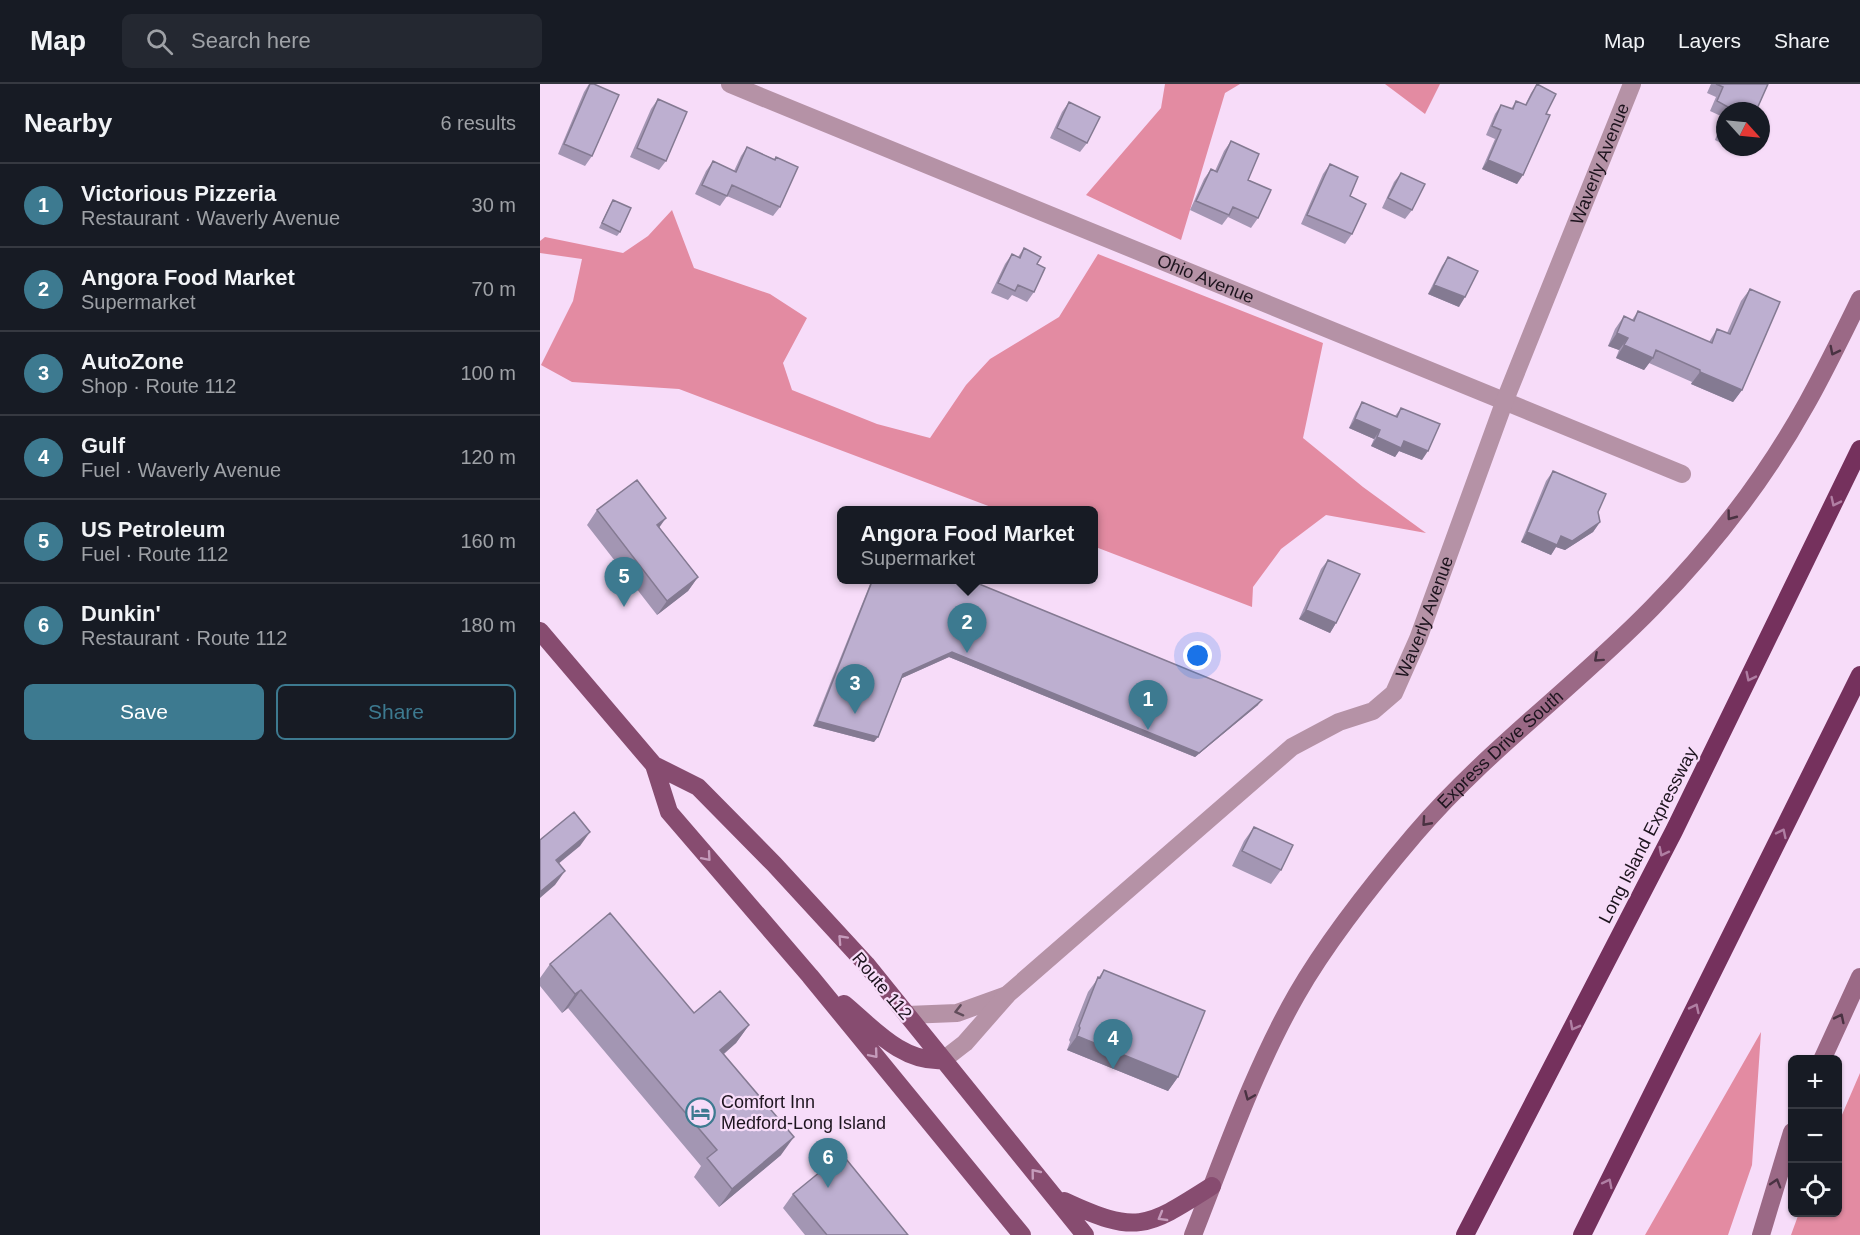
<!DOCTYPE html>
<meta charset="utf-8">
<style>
body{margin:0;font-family:Helvetica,sans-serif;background:#242831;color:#f1f3f6}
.controls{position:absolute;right:18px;bottom:18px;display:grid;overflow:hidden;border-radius:9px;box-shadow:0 2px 4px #0004}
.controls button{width:54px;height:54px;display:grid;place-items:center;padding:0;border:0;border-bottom:2px solid #363941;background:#171b24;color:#f1f3f6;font:30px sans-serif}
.compass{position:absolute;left:1176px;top:18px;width:54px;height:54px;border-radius:50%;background:#171b24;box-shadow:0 2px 4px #0004;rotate:117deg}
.you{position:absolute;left:658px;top:572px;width:21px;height:21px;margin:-15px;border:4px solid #fff;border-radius:50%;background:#1a73e8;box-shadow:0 0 0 9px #1a73e833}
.badge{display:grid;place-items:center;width:39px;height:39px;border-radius:50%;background:#3d7a90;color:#fff;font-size:20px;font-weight:700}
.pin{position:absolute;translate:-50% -50px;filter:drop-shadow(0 2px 3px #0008)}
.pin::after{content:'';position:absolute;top:32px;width:21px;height:18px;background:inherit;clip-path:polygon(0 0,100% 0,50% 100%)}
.popup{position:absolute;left:297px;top:422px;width:261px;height:78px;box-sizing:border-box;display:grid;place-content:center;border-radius:9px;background:#171b24;filter:drop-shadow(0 2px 4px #0005);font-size:20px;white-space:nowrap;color:#9ea1a6}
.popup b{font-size:22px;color:#f1f3f6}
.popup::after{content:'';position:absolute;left:50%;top:100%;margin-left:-12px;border:12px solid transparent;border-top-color:#171b24}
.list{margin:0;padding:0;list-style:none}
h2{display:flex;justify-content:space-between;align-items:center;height:78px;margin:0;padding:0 24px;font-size:26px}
h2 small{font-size:20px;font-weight:400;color:#9ea1a6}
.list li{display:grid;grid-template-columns:39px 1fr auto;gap:18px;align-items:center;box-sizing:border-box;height:84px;padding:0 24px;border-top:2px solid #363941}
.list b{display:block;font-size:22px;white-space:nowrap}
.list p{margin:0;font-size:20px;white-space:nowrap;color:#9ea1a6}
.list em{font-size:20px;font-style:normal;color:#9ea1a6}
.actions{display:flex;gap:12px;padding:18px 24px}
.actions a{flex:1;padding:14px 0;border:2px solid #3d7a90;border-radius:9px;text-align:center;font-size:21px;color:#3d7a90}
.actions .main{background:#3d7a90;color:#fff}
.icon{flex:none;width:33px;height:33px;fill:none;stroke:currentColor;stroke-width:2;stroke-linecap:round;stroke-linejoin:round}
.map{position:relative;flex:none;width:1320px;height:1151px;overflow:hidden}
header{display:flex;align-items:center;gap:36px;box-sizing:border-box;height:84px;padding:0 30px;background:#171b24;border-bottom:2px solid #363941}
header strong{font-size:28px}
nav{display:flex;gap:33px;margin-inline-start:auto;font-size:21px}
.search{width:420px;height:54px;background:#242831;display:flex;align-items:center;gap:15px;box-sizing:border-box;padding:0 21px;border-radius:9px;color:#9ea1a6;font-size:22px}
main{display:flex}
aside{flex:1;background:#171b24}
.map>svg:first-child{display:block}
.forest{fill:#e38ba2}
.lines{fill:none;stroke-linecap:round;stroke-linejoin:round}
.street{stroke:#b592a6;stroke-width:18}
.secondary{stroke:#9b6986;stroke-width:18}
.primary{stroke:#874c70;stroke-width:18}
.highway{stroke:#75315d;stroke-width:18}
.wall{fill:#a396b3}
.shaded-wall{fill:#847a92}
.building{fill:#bdafd0;stroke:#847a92;stroke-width:1.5}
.oneway{stroke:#493242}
.oneway2{stroke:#b07ea3}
.oneway3{stroke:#c59bbb}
.oneway4{stroke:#614d5b}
.labels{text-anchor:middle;stroke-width:4.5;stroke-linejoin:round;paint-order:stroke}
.street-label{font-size:18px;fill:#1d141e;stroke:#f7dcf9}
.poi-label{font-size:18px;fill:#1d141e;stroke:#f7dcf9;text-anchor:start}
</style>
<header>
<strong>Map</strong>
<div class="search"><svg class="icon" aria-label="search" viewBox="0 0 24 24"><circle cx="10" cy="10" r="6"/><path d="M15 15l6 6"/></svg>Search here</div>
<nav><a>Map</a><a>Layers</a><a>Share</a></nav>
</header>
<main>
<aside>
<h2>Nearby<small>6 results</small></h2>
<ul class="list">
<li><span class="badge">1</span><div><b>Victorious Pizzeria</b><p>Restaurant · Waverly Avenue</p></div><em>30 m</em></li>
<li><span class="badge">2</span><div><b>Angora Food Market</b><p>Supermarket</p></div><em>70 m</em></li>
<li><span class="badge">3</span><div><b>AutoZone</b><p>Shop · Route 112</p></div><em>100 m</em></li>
<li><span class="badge">4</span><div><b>Gulf</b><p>Fuel · Waverly Avenue</p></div><em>120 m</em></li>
<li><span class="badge">5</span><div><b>US Petroleum</b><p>Fuel · Route 112</p></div><em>160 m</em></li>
<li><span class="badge">6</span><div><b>Dunkin'</b><p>Restaurant · Route 112</p></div><em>180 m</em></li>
</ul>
<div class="actions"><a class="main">Save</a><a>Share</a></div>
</aside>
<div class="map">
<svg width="1320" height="1151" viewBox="0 0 1320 1151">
<rect width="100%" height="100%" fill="#f7dcf9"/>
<!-- forest -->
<path class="forest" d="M625,0h75l-15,9 -44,147 -95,-45 75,-87z
M845,0h55l-15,30z
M132,126l22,58 76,26 37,24 -24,45 9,27 85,34 53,14 36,-53 24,-26 69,-42 39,-63 225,89 -20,95 60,49 63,46 -100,-18 -45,34 -28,38 -1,20 -159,-61v-36h-94l-320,-121 -107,-7 -31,-17 32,-64 9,-42 -42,-6v-12l5,-4 78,16 25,-17z
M1221,948l-9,133 -24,70h-83z
M1320,989v162h-69l8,-22 39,-1v-88z"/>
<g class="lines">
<!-- street -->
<g class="street">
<path id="s1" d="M190,0l952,390"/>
<path d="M367,931l50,-2 50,-18"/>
<path id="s2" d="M403,976l22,-17 43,-49 284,-247 47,-25 34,-11 21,-18 24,-54 87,-239 127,-316"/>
</g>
<!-- secondary -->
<g class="secondary">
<path d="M1282,976l38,-83"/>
<path id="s3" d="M653,1151c32,-81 61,-166 104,-241 31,-54 78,-113 118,-160 72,-84 161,-148 237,-226 60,-61 114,-131 155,-205 19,-34 36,-69 53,-104"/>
<path d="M1221,1151l31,-103"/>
</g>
<!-- primary -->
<path class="primary" d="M0,547l114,134 15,47 141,164 212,259
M114,681l44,22 76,77 92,100 219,271
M304,920c29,24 58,59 99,56
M524,1117c73,34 82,27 148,-15"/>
<!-- highway -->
<path class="highway" d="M925,1151l209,-404 186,-382
M1042,1151l278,-560"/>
</g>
<!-- wall -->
<path class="wall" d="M49,0l3,72 -7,10 -27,-12 26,-62z
M997,0l9,30 -29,70 -35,-15 13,-30 -9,-4 9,-21 6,-9 10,4 5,-8 9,4 6,-12z
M1171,0h57l-12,27h-31v34l-10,-5 8,-23 -13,-6 6,-14 -9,-4z
M118,15l8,62 -7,9 -29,-13 21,-48z
M529,18l18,41 -7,9 -30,-14 12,-26z
M691,57l17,39 10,38 -7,10 -23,-11 -6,8 -32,-15 14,-31 7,-10 4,2 9,-20z
M207,63l27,12 2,-2 4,50 -7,9 -46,-20 -7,10 -25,-12 11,-23 7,-10 21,10 7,-15z
M1190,63h12l-3,4z
M790,80l20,32 2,38 -7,10 -44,-20 22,-50z
M861,89l11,37 -7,9 -23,-11 12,-26z
M73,116l7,32 -3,4 -18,-8 11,-23z
M484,164l13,16 -3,28 -7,10 -15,-7 -4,5 -17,-7 14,-29 7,-10 6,3z
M908,173l11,50 -31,-13 14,-28z
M1210,205l-8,101 -9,12 -42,-18 1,-2 -43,-19 -5,7 -28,-12 3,-8 -11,-4 7,-17 9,-13 8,4 6,-9 71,31 8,-13 10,4 14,-32z
M822,318l33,14 6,-8 21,52 -23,-9 -4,6 -24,-11 3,-7 -25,-11 7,-16z
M1013,387l45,41 2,10 -7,10 -28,18 -9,-3 -5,8 -30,-13 25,-61z
M57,426l62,17 39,50 -10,14 -31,24 -70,-90z
M788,476l8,63 -6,10 -31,-14 22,-50z
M332,495h95l291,126 -63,52 -246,-100 -47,21 -28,64 -61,-16z
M714,743l27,43 -10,14 -39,-18 12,-25z
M10,880l144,49 55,12 -13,18 -12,11 57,101 -62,52 -25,-30 7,-11 -133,-158 -6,5 -22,-27v-8z
M564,886l74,107 -10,14 -101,-41 3,-8 -1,-2 19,-48z
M253,1110l115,41h-103l-22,-27z"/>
<!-- shaded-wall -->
<path class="shaded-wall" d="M948,76l35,15 -6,9 -35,-15z
M894,201l31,12 -6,10 -31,-13z
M1077,249l11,5 -9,12 -11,-4z
M1084,261l29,13 -9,12 -28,-12z
M1160,288l42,18 -9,12 -42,-18z
M815,335l25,11 -6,9 -25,-11z
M837,353l27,4 24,10 -6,9 -23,-9 -4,6 -24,-11z
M126,434l-10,14 1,-7z
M1060,438l-7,10 -28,18 -9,-3 -5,8 -30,-13 6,-10 34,4z
M158,493l-10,14 -31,24 10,-14z
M766,526l30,13 -6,10 -31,-14z
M412,568l310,48 -4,5 -63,52 -246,-100 -49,22 3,-5z
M277,637l61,16 -4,5 -61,-16z
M50,748l-10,14 -34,28 10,-14z
M25,787l-10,14 -15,13v-6z
M41,906l-13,18 -6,5 13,-19z
M209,941l-13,18 -29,25 13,-18z
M537,952l101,41 -10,14 -101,-41z
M254,1053l-13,18 -62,52 13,-18z"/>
<!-- building -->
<path class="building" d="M50,0h4l25,11 -27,61 -28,-12z
M997,0l19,10 -10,20 4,1 -27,60 -35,-15 13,-30 -9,-4 9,-21 12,4 3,-8 10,4z
M1176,0h52l-12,27h-27l1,-3 -13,-7 6,-14z
M118,15l29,13 -21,49 -29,-13z
M529,18l31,15 -13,26 -30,-15z
M1185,38v10l-3,-1z
M691,57l28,13 -11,26 23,10 -13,28 -25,-11 -4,8 -33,-14 15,-32 6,3z
M207,63l28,13 1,-3 22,10 -18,40 -48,-22 -5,11 -25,-11 11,-24 23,11z
M790,80l28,13 -8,19 16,8 -14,30 -45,-19z
M861,89l24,11 -13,26 -24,-12z
M73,116l18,8 -11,24 -18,-9z
M484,164l17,9 -4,7 8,4 -11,24 -16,-7 -3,6 -17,-8 14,-29 8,4z
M908,173l30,14 -13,26 -31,-12z
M1210,205l30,13 -38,88 -42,-18v-2l-44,-20 -3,8 -29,-13 4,-7 -11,-5 7,-17 10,5 4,-10 74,32 5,-14 13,5z
M822,318l35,15 4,-9 39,16 -12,27 -24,-10 -3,7 -24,-11 3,-7 -25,-11z
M1013,387l53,23 -8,18 2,10 -28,19 -11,-5 -4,9 -30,-13z
M97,396l29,38 -9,7 41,52 -31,24 -70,-91z
M788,476l32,14 -24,49 -30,-13z
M333,495h94l295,121 -63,53 -247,-101 -49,22 -25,63 -61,-16z
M34,728l16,20 -34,28 9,11 -25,21v-52z
M714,743l39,18 -12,25 -39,-19z
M70,829l84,100 26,-22 29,34 -29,25 74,87 -62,52 -25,-31 10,-8 -136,-160 -6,4 -25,-30z
M564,886l101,41 -27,66 -101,-41 3,-8 -1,-2 19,-49 2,1z
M302,1070l66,81h-81l-34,-41z"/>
<!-- one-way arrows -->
<defs><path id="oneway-chevron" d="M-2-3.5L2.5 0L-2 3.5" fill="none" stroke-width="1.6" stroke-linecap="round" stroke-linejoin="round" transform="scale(1.5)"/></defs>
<g class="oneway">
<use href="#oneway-chevron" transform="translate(1294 267) rotate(117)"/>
<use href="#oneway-chevron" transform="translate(1191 432) rotate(127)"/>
<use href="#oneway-chevron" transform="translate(1058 574) rotate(138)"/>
<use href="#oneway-chevron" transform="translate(886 738) rotate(132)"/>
<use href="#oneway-chevron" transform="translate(1300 934) rotate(-64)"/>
<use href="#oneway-chevron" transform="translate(709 1012) rotate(113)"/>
<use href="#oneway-chevron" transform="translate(1236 1099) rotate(-73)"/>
</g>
<g class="oneway2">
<use href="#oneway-chevron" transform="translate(1295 418) rotate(116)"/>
<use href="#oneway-chevron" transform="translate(1210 593) rotate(116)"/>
<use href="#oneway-chevron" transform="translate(1242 749) rotate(-64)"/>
<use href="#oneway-chevron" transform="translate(1123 768) rotate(117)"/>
<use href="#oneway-chevron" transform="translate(1155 924) rotate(-64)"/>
<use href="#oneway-chevron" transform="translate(1034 942) rotate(118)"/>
<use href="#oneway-chevron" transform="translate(1068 1099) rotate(-63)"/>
</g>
<g class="oneway3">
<use href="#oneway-chevron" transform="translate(167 773) rotate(49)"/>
<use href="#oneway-chevron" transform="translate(302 855) rotate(-133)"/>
<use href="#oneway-chevron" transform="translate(334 970) rotate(50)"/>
<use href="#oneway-chevron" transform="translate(495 1089) rotate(-129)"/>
<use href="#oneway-chevron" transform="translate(622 1133) rotate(150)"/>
</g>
<use class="oneway4" href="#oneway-chevron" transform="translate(419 927) rotate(166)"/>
<!-- icons -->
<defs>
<symbol id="hotel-ring" viewBox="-11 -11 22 22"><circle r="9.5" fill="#f7dcf9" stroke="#3d7a90" stroke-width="1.5"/><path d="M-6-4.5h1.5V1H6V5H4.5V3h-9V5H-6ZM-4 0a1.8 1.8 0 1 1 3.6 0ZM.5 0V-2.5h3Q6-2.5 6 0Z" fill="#3d7a90"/></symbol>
</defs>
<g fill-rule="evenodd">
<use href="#hotel-ring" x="144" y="1012" width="33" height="33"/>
</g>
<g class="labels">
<!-- street labels -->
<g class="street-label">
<text dy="6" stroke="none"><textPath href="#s2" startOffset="1154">Waverly Avenue</textPath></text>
<text dy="6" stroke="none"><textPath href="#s1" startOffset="514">Ohio Avenue</textPath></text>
<text dy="6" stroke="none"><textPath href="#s2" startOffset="668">Waverly Avenue</textPath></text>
<text dy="6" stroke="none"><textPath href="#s3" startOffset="582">Express Drive South</textPath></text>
<text transform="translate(1108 751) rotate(-63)" y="6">Long Island Expressway</text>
<text transform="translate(342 902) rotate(50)" y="6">Route 112</text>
</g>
<!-- poi labels -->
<g class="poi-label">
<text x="181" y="1024">Comfort Inn<tspan x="181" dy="21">Medford-Long Island</tspan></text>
</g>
</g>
</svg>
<div class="controls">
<button>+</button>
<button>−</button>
<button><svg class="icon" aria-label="locate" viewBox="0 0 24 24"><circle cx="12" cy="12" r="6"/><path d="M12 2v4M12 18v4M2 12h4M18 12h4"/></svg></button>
</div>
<svg class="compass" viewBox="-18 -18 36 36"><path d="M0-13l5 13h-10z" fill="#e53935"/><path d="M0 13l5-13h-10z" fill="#9ea1a6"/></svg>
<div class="you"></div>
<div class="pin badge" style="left:608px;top:646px">1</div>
<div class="pin badge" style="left:427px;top:569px">2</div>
<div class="popup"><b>Angora Food Market</b>Supermarket</div>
<div class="pin badge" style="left:315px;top:630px">3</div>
<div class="pin badge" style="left:573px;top:985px">4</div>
<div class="pin badge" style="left:84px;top:523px">5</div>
<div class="pin badge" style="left:288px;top:1104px">6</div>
</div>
</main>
